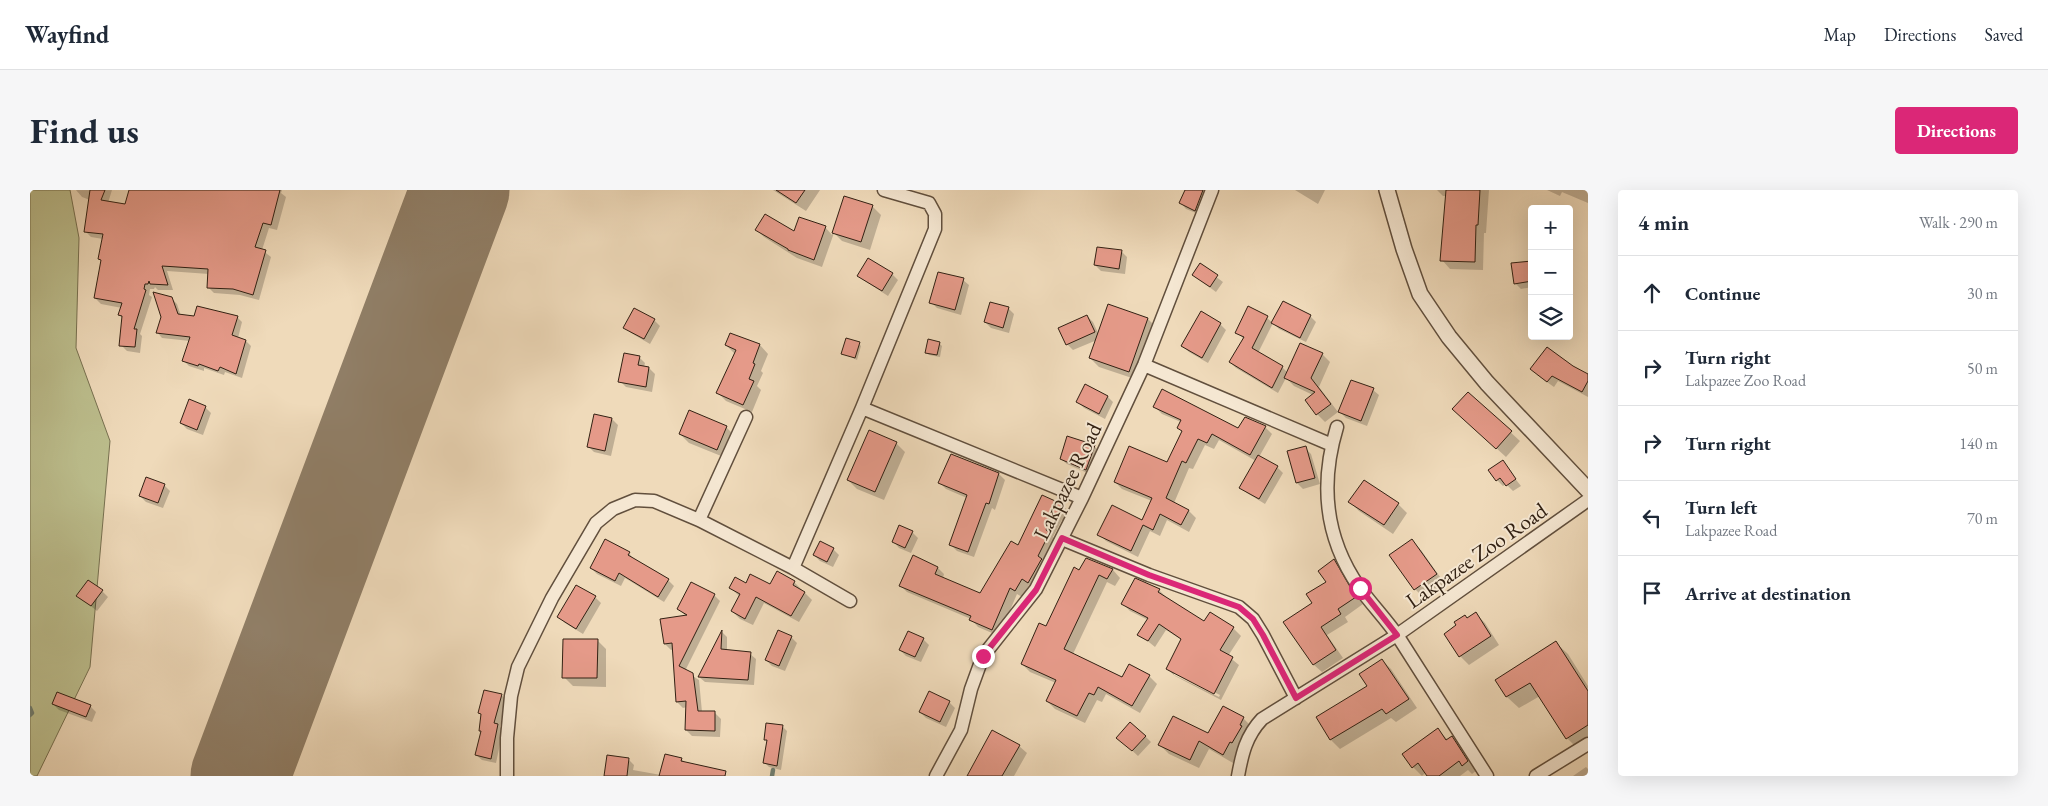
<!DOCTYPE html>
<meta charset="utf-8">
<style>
body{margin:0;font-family:"EB Garamond",serif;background:#f6f6f7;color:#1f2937}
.controls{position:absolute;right:15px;top:15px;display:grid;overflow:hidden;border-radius:5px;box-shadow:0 5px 20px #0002}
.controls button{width:45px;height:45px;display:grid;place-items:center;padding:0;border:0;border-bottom:1px solid #e0e1e3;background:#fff;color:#1f2937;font:25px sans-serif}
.stop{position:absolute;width:15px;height:15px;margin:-11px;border:4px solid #db2777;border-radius:50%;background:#fff}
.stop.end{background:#db2777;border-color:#fff;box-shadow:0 1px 5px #0008}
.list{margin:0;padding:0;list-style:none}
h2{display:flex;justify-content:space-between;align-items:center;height:65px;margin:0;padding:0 20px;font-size:21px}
h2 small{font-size:16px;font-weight:400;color:#747a83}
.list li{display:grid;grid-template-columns:32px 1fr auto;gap:15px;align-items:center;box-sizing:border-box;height:75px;padding:0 20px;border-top:1px solid #e0e1e3}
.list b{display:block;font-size:19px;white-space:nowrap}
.list p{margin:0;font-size:16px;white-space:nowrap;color:#747a83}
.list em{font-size:16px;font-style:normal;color:#747a83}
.icon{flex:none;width:28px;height:28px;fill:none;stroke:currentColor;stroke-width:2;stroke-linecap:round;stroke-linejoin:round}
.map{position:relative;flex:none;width:1558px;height:586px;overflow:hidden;border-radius:5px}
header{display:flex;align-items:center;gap:30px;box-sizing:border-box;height:70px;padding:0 25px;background:#fff;border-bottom:1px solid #e0e1e3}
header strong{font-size:24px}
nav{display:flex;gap:28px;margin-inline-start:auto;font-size:18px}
.intro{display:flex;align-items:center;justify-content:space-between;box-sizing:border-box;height:120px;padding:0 30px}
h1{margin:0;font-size:35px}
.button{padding:12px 22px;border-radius:5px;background:#db2777;color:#fff;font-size:18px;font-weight:700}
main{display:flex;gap:30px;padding:0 30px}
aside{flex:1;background:#fff;border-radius:5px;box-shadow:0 5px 20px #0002}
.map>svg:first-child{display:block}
.green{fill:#bcbe8d;stroke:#777050}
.shadow{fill:#0003;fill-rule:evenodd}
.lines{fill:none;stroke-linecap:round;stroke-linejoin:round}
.stream{stroke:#707d6f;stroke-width:4.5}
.runway{stroke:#907e66;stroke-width:99}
.building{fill:#e59a89;stroke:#322113}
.minor-casing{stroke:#614f3d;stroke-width:15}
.tertiary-casing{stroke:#614f3d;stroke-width:18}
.minor{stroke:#f5e7d2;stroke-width:12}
.tertiary{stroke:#f5e7d2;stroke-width:15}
.route{stroke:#db2777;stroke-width:6}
.labels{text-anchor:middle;stroke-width:4;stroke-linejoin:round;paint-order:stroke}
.street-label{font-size:22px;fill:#322113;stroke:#f5e7d2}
</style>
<header>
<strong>Wayfind</strong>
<nav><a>Map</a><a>Directions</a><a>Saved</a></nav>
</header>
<div class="intro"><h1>Find us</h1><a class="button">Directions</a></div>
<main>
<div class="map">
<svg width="1558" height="586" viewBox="0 0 1558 586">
<rect width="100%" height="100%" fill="#efdaba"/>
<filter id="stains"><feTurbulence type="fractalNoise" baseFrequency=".004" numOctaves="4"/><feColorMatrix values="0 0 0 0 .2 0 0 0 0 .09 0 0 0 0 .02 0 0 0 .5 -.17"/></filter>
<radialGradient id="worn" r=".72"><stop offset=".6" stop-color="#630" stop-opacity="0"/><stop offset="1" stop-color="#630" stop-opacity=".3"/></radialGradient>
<!-- green -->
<path class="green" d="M0,0h40l9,48 -3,110 34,93 -20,226 -53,109h-7z"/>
<!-- shadow -->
<path class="shadow" d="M46,0h36l-4,13 18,2 4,-15h152l-1,3 5,4 -9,33 -8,-2 -7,22 9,7 -12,43 -19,-5 -26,-2 -6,-6 1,-13 -42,-3 6,19h-15l-3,-3 -1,2h-4l-1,6 3,2 -12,37 2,2 -2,17 -13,-2 -6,-6 2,-27 -4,-3 3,-7 -21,-4 -6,-6 7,-37 1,-22 -12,-2 -6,-6 5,-31 -8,-3z
M743,0h47l-14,21z
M1157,0h25l-11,25 -15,-6 -5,-6z
M1265,0h30l-7,14z
M1407,0h52l-3,43h-2l-1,37 -33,-1 -8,-9 5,-64h-4z
M1517,0h41v13l-26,-11 -2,4z
M814,8l28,8 9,9 -11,35 -28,-9 -8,-8 -12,34 -25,-9 -33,-21 -7,-7 38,3 30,-6 7,8z
M1091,61l6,6 -2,17 -24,-3 -6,-6z
M1502,73v24l-11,2 -6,-6z
M1170,75l23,17 -7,10 -23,-17z
M862,84l6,6 -10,16 -23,-15 -6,-5z
M933,90l6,5 -8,30 -24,-7 -6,-6z
M141,108l6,6 4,12 56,1 5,5 -4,16 8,3 5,5 -9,32 -17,-6 -1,3 -20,-7v3l-15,-5 -6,-6 7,-19 -28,-3 -5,-6z
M1079,116l39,13 9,9 -19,52 -39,-13 -9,-9 7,-18 -24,10 -6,-6 20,-28 6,6 6,13z
M978,118l6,6 -5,19 -18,-5 -6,-6z
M1280,126l6,6 -10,20 -27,-13 -6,-6 -15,30 24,14 6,6 34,-19 8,8 -11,25 19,25 -13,10 -8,-8 -4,-19 -19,-9 -8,-8 -8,15 -42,-25 -6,-6 14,-23 -8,-7 31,-14 6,5z
M624,130l6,6 -10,18 -19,-11 -6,-6z
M1190,134l6,6 -18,33 -19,-11 -6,-6z
M700,144l30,11 8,9 -7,17 2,2 -6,13 4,4 -9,22 -26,-11 -8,-8 17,-39 -9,-9z
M909,153l3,3 -2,11 -11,-2 -3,-3z
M829,154l2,2 -4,14 -14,-7z
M609,167l6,6 -1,4 5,1 6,6 -3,18 -26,-5 -6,-6z
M1542,177l16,9v21l-30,-16 -4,6 -17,-12z
M1343,200l6,5 -12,31 -21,-8 -6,-6z
M1438,203l52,48 -14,16 -43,-39z
M1078,207l5,5 -8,17 -21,-11 -6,-6z
M175,217l6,6 -8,22 -16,-6 -6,-6z
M1125,217l84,23 26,-3 7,7 -13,23 18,10 6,6 -18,31 -18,-11 -6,-6 15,-26 -37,-21 -5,9 -9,-4 -12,24 -4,-1 -15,35 15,8 7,7 -7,14 -22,-12 -7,16 -10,-5 -12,26 -32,-16 -7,-7 44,-13 9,-20 -30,-12 -7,-7 52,-18 16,-32 -5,-4 3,-6 -19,-8z
M582,229l6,6 -7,31 -17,-4 -6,-6z
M696,237l9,9 -9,22 -37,-15 -9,-9z
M866,253l9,9 -21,48 -27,-11 -9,-9z
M1064,256l6,6 -8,23 -25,-11 -6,-5z
M1275,258l6,6 9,30 -17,5 -6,-6z
M921,266l48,18 6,6 -10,30 -3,-2 -18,49 -17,-6 -6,-6 16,-47 -21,-9 -6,-6z
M1472,272l19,24 -8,5 -7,-7 -3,2 -6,-6z
M134,295l6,6 -7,17 -17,-6 -6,-6z
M1320,312l48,2 9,9 -14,21 -34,-23z
M1033,316l7,7 -4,9 -4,-2 -9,17 3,3 -21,49 -6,-4 -7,12 -5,-3 -18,42 -21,-9 -7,-8 -64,-27 -7,-7 14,-28 24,11 6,6 -1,4 38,16 38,-48z
M882,342l6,6 -7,15 -12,-5 -5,-6z
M1382,351l9,9 24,34 -21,14 -9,-9z
M803,359l6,6 -6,12 -13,-6 -6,-6z
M599,363l5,7 34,20 6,6 -10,16 -39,-24 -4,8 -24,-12 -6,-6z
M1056,369l27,11 7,8 -5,8 -8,-4 -34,72 49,24 27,-2 8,8 -17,29 -34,-19 -4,8 -5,-2 -12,23 -30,-14 -8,-8 9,-18 -26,-11 -8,-8 25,-36z
M1304,371l8,7 21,36 -18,13 3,5 -21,13 16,23 -21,14 -8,-7 -29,-43 28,-19 15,-21z
M764,392l18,18 -13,22 -35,-19 -11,22 -13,-6 -8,-8 8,-14 -9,-9 39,-2z
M661,394l23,11 6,6 -35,70 14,9 3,32 13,1 6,6 -1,18 -28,-1 -6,-6 1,-23 -4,1 -6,-6 -3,-53 -3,1 -6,-6 21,-28 -7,-7z
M1129,400l7,7v1l39,25 5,-9 23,14 8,8 -13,20 11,9 -18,35 -46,-24 -8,-7 15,-29 -16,-10 -11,17 -16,-13 9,-14 -18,-9 -7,-7zM1144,482l46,23 -1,2 -45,-22z
M72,401l6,6 -11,14 -19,-15z
M565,407l6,6 -18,31 -18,-11 -6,-6z
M1446,424l9,9 14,22 -30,20 -9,-9 8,-37z
M692,442l5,5v14l23,3 6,5 -2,26 -49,-3 -6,-5z
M761,447l6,6 -12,28 -13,-5 -6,-6z
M893,449l6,6 -8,17 -15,-6 -6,-6z
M567,450l9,9v38l-33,-1 -9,-9z
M1526,453l12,11 20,32v58l-9,6 -12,-12 -27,-42 -21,12 -12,-11 -10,-17z
M1352,470l9,9 26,39 -21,14 -5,-4 -51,31 -9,-9 -14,-23 52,-31z
M471,505l6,5 -7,27 3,3 -7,33 -14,-3 -6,-5 6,-23 -2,-1z
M919,512l6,6 -9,19 -20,-9 -6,-6z
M23,514l37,2 6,6 -4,10 -33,-12z
M1213,528l9,9 -19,36 -24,-14 -10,19 -30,-14 -9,-9 49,-11z
M752,536l5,5 -6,39 -12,-3 -4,-4 3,-21 -3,-3z
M1408,540l10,10 4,-3 9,9 15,25 -4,3 -4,-4 -8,6h-31l-3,-4 -4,4 -9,-9z
M1115,546l6,6 -13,14 -14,-13z
M989,556l8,7 -13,23h-44z
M651,569l5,4 24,13h-105l24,-16 5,5 -1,5 28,5z
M1556,577l2,2v7h-15z"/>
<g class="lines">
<!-- stream -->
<path class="stream" d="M0,518l2,5 -2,2
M742,586l1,-6"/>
<!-- runway -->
<path class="runway" d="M210,586l220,-586"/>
</g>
<!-- building -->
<path class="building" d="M60,0h15l-4,10 24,4 4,-14h151l-9,35 -8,-2 -8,24 11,3 -13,45 -20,-6 -26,-1 1,-19 -46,-3 6,19 -18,-1 -1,-3 -1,3h-3l-1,5 2,1 -12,39h3l-2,18 -16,-1 3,-30 -4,-1 4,-12 -28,-5 7,-38 -3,-1 5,-25 -19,-2z
M746,0h29l-9,13z
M1155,0h18l-8,21 -16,-8z
M1416,0h34l-2,35h-2l-1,37 -35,-1z
M814,6l29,9 -12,37 -29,-9z
M735,24l29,17 5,-14 27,9 -12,34 -26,-10v-1l-33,-19z
M1067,57l25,3 -3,19 -25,-4z
M838,68l25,15 -11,18 -25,-15z
M1502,71v20l-18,3 -3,-21z
M1170,73l18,12 -8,12 -18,-12z
M908,82l26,6 -9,32 -26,-7z
M123,102l19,5 6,17 16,2 3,-10 41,10 -6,19 14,5 -10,34 -16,-7 -2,4 -19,-7 -1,2 -16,-5 8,-24 -34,-4 5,-16z
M1253,111l28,14 -11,23 -29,-15z
M960,112l19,5 -6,21 -19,-6z
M1078,114l40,14 -19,54 -40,-14z
M1218,116l20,10 -16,32 31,18 -11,22 -43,-26 15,-25 -9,-4z
M604,118l21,11 -11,20 -21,-11z
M1171,121l20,12 -19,35 -21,-12z
M1057,125l8,17 -29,13 -8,-17z
M700,143l30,11 -7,19 2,1 -6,15 5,2 -11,24 -27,-12 20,-43 -11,-5z
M816,148l14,4 -5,16 -14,-4z
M898,149l12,3 -3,13 -12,-2z
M1270,153l23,10 -12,25 20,26 -15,11 -11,-15 10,-8 -31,-14z
M1517,157l26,19 15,8v7l-6,11 -30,-16 -5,6 -17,-13z
M594,163l16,3 -2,9 11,2 -3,20 -28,-5z
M1321,190l23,8 -13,33 -23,-9z
M1055,194l23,12 -9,18 -23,-12z
M1132,199l76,39 7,-11 21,9 -16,29 -38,-21 -5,9 -9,-4 -12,24 -4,-2 -16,37 23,12 -8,15 -21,-11 -7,16 -10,-5 -12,26 -34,-16 15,-30 30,15 10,-22 -38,-16 15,-36 38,16 15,-31 -5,-3 4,-8 -28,-13z
M1438,202l44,39 -16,18 -44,-40z
M159,209l17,7 -9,24 -17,-7z
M659,220l38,16 -10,24 -38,-16z
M564,224l18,4 -7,33 -18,-4z
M839,240l28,12 -22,50 -28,-12z
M1037,246l28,9 -9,25 -26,-11z
M1276,256l9,32 -19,5 -9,-32z
M921,264l48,19 -10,31 -3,-1 -18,49 -19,-7 18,-50 -29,-12z
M1228,265l20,11 -19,33 -20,-11z
M1473,270l13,19 -10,7 -6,-8 -4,3 -8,-11z
M116,287l19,7 -7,19 -19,-7z
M1334,290l35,23 -15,22 -36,-23z
M1012,305l22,10 -5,11 -4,-2 -9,16 4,2 -12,24 4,3 -1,1 -13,23 -6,-4 -7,12 -5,-3 -18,42 -23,-10 2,-4 -72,-30 14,-31 25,12 -3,7 45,19 31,-52 7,4z
M869,335l14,6 -8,17 -13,-6z
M575,349l25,13 -2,3 41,24 -11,18 -39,-24 -4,8 -25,-13z
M1382,349l25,35 -23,16 -25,-35z
M790,351l14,7 -7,14 -14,-7z
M1056,368l27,11 -6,10 -8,-4 -35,74 58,28 7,-13 21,11 -18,31 -34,-19 -4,8 -5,-2 -12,23 -31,-15 10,-21 -35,-16 18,-41 7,3 28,-59 5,3z
M1304,369l22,38 -18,12 3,5 -20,13 15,23 -23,15 -30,-43 29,-19 -6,-9 20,-12 -8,-11z
M747,381l18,10 -2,4 12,7 -14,24 -35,-19 -11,22 -14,-8 9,-17 -11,-6 6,-11 11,6 4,-9 20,10z
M1105,388l25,11 -2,3 46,29 6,-9 24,15 -14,23 13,7 -19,37 -48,-25 15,-30 -22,-15 -11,17 -11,-6 11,-17 -27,-14z
M58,390l15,10 -12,16 -15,-10z
M661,392l24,12 -36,72 14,7 5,38h17v20l-30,-1 1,-29 -10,1 -4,-59 -8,1 -4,-25 27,-4 -10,-6z
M546,395l20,11 -20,33 -19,-12z
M1446,422l15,24 -32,21 -15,-23 12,-9 -2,-3 11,-7 2,3z
M692,440l-1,19 30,3 -3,28 -50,-3z
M748,440l14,6 -13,30 -14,-6z
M878,441l16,7 -9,19 -16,-7z
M533,449h35l-1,39h-35z
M1526,451l32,50v34l-22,14 -36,-56 -24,14 -11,-17z
M1352,469l27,40 -23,15 -4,-5 -52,31 -14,-23 51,-31 -8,-12z
M454,500l18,4 -8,29 4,1 -7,35 -16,-4 6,-24h-2l2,-17 -3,-1z
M899,501l21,10 -10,21 -21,-10z
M27,502l34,13 -5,12 -34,-13z
M1193,516l21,11 -4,8 2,1 -10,17 -2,-1 -7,13 -24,-14 -9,19 -32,-15 15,-29 35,17z
M1100,532l16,14 -14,15 -16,-13z
M736,533l17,2 -6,41 -14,-3 4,-23h-3z
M1408,538l8,12 6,-4 16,25 -6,5 -3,-5 -20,15h-12l-9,-13 -6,5 -10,-14z
M962,540l28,15 -18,31h-35z
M635,564l17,4 -1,3 45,10 -1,5h-66z
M577,565l22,3 -2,18h-23z"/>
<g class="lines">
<defs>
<path id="minor" d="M1114,175l188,80
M832,218l220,90
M1307,237c-17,56 -12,111 22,160 12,17 28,33 40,51 29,46 59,92 88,138
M669,330l47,-103
M1032,349l87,36 90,32 14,12 10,16 33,63
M763,378l69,-160 73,-179v-15l-6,-11 -45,-13
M477,586v-38l4,-42 7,-29 34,-69 44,-75 17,-14 22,-9 19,1 45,19 94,48 57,33
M906,586l25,-46 10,-41 12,-33 53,-67 46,-91 62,-133 68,-175
M1208,586c4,-22 8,-40 24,-57l135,-84 191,-135
M1506,586l52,-32"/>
<path id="tertiary" d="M1357,0l17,59 16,45 29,43 38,46 101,107"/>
</defs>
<!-- minor casing -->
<use href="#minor" class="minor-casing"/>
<!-- tertiary casing -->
<use href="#tertiary" class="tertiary-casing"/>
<!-- minor -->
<use href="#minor" class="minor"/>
<!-- tertiary -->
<use href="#tertiary" class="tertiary"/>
</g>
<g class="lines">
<!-- route -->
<path class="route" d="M953,466l53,-66 26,-52 87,37 90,32 14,12 10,16 33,63 101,-63 -37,-47"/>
</g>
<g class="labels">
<!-- street labels -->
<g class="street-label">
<text transform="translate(1037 291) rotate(-64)" y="8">Lakpazee Road</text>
<text transform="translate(1446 365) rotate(-35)" y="8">Lakpazee Zoo Road</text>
</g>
</g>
<rect width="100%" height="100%" filter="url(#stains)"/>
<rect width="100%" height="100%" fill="url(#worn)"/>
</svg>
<div class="controls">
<button>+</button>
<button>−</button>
<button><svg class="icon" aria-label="layers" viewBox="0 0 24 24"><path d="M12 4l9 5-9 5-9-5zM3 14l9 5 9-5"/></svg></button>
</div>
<div class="stop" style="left:1330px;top:398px"></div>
<div class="stop end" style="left:953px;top:466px"></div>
</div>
<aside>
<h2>4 min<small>Walk · 290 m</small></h2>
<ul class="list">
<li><svg class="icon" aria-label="ahead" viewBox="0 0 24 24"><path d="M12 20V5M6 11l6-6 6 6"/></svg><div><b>Continue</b></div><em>30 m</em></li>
<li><svg class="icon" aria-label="right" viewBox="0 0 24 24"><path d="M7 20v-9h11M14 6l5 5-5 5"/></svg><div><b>Turn right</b><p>Lakpazee Zoo Road</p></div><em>50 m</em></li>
<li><svg class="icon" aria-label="right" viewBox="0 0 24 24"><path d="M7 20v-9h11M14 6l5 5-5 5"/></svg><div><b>Turn right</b></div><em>140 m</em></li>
<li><svg class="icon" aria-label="left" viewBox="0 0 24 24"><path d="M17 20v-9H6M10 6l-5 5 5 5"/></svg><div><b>Turn left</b><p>Lakpazee Road</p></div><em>70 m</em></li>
<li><svg class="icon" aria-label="arrive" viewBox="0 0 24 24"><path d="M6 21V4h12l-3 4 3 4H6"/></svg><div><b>Arrive at destination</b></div></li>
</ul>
</aside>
</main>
